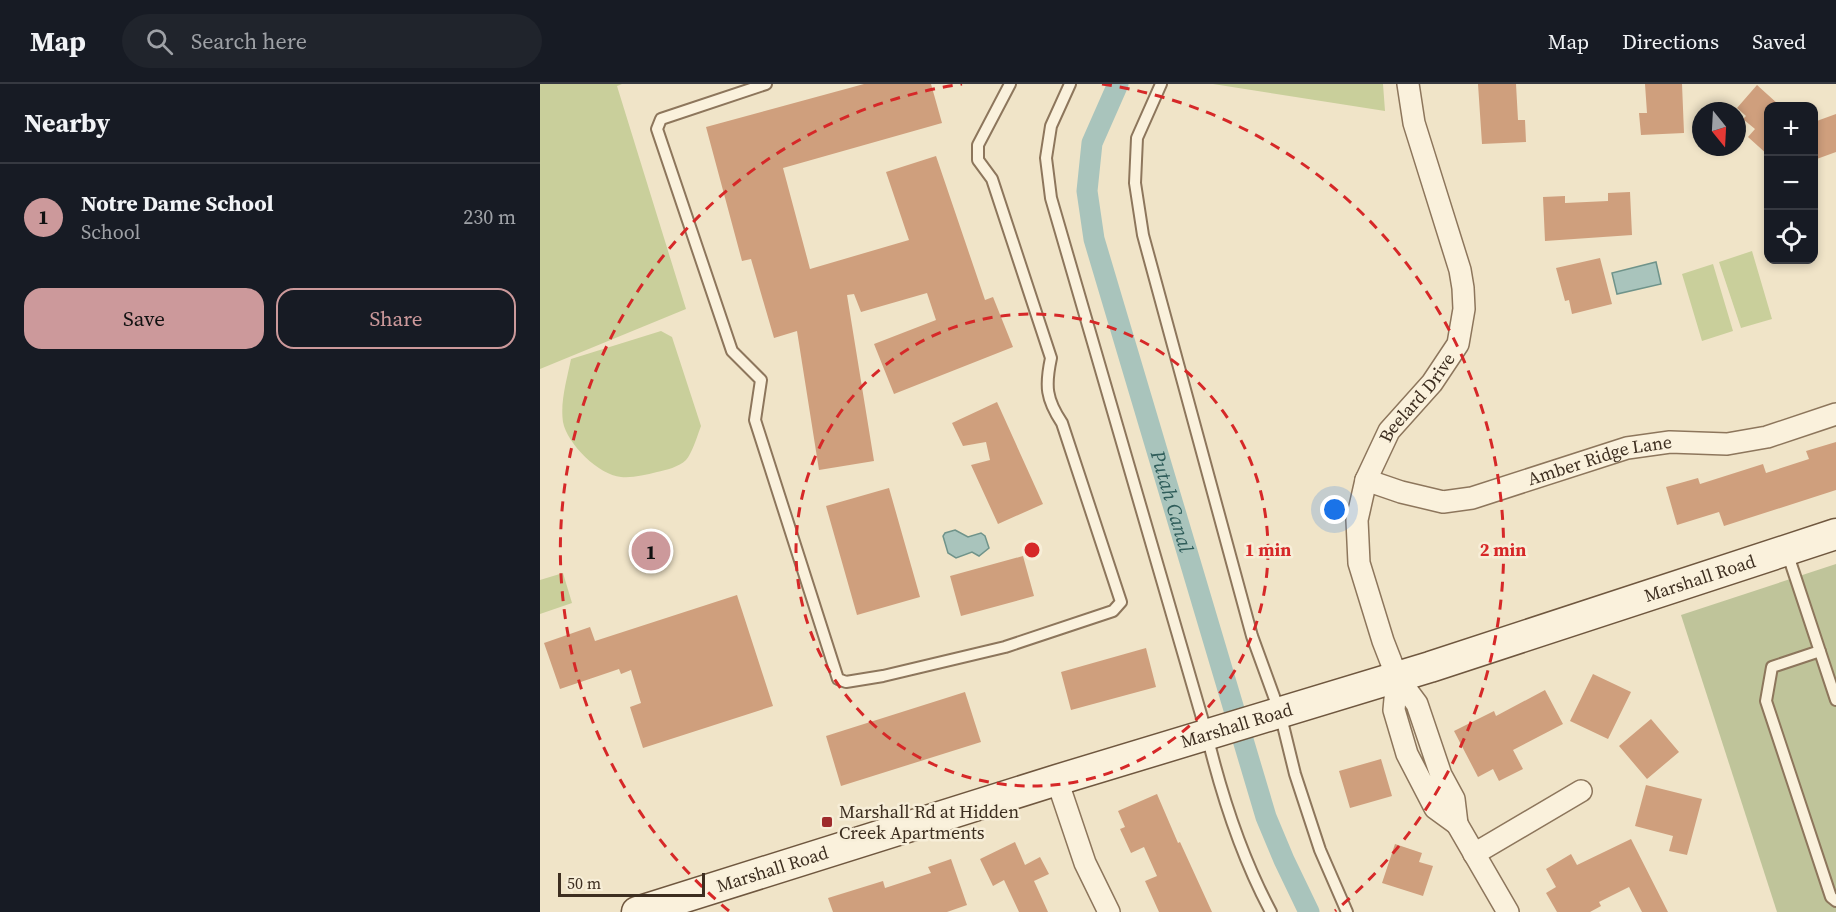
<!DOCTYPE html>
<meta charset="utf-8">
<style>
body{margin:0;font-family:"Source Serif 4",serif;background:#20242c;color:#f1f3f6}
.controls{position:absolute;right:18px;top:18px;display:grid;overflow:hidden;border-radius:12px;box-shadow:0 3px 9px #0003}
.controls button{width:54px;height:54px;display:grid;place-items:center;padding:0;border:0;border-bottom:2px solid #363941;background:#171b24;color:#f1f3f6;font:30px sans-serif}
.compass{position:absolute;left:1152px;top:18px;width:54px;height:54px;border-radius:50%;background:#171b24;box-shadow:0 3px 9px #0003;rotate:162deg}
.scale{position:absolute;left:18px;bottom:15px;width:147px;box-sizing:border-box;padding-left:6px;border:3px solid #3d2e20;border-top:0;font-size:16px;line-height:21px;white-space:nowrap;color:#3d2e20;-webkit-text-stroke:4px #f7eed8;paint-order:stroke}
.you{position:absolute;left:795px;top:426px;width:21px;height:21px;margin:-15px;border:4px solid #fff;border-radius:50%;background:#1a73e8;box-shadow:0 0 0 9px #1a73e833}
.badge{display:grid;place-items:center;width:39px;height:39px;border-radius:50%;background:#cc999b;color:#111;font-size:20px;font-weight:700}
.pin{position:absolute;translate:-50% -50%;border:3px solid #fff;box-shadow:0 2px 6px #0006}
.list{margin:0;padding:0;list-style:none}
h2{display:flex;justify-content:space-between;align-items:center;height:78px;margin:0;padding:0 24px;font-size:26px}
h2 small{font-size:20px;font-weight:400;color:#9ea1a6}
.list li{display:grid;grid-template-columns:39px 1fr auto;gap:18px;align-items:center;box-sizing:border-box;height:108px;padding:0 24px;border-top:2px solid #363941}
.list b{display:block;font-size:22px;white-space:nowrap}
.list p{margin:0;font-size:20px;white-space:nowrap;color:#9ea1a6}
.list em{font-size:20px;font-style:normal;color:#9ea1a6}
.actions{display:flex;gap:12px;padding:18px 24px}
.actions a{flex:1;padding:14px 0;border:2px solid #cc999b;border-radius:18px;text-align:center;font-size:21px;color:#cc999b}
.actions .main{background:#cc999b;color:#111}
.icon{flex:none;width:33px;height:33px;fill:none;stroke:currentColor;stroke-width:2;stroke-linecap:round;stroke-linejoin:round}
.map{position:relative;flex:none;width:1296px;height:828px;overflow:hidden}
header{display:flex;align-items:center;gap:36px;box-sizing:border-box;height:84px;padding:0 30px;background:#171b24;border-bottom:2px solid #363941}
header strong{font-size:28px}
nav{display:flex;gap:33px;margin-inline-start:auto;font-size:21px}
.search{width:420px;height:54px;background:#20242c;display:flex;align-items:center;gap:15px;box-sizing:border-box;padding:0 21px;border-radius:33px;color:#9ea1a6;font-size:22px}
main{display:flex}
aside{flex:1;background:#171b24}
.map>svg:first-child{display:block}
.green{fill:#c9cf9b}
.cemetery{fill:#bfc49a}
.water{fill:#a9c4bc;stroke:#6f938a;stroke-width:1.5}
.lines{fill:none;stroke-linecap:round;stroke-linejoin:round}
.canal{stroke:#a9c4bc;stroke-width:21}
.building{fill:#cf9f7d}
.lane-casing{stroke:#8d765c;stroke-width:14}
.street-casing{stroke:#8d765c;stroke-width:24}
.secondary-casing{stroke:#6f573f;stroke-width:33}
.lane{stroke:#faf1dc;stroke-width:10}
.street{stroke:#faf1dc;stroke-width:21}
.secondary{stroke:#faf1dc;stroke-width:30}
.ring{fill:none;stroke:#d62828;stroke-width:3;stroke-dasharray:10 8}
.poi-dot{fill:#9e2a2b;stroke:#f7eed8;stroke-width:2}
.labels{text-anchor:middle;stroke-width:5;stroke-linejoin:round;paint-order:stroke}
.street-label{font-size:18px;fill:#3d2e20;stroke:#f7eed8}
.poi-label{font-size:18px;fill:#3d2e20;stroke:#f7eed8;text-anchor:start}
.water-label{font-size:20px;font-style:italic;fill:#2f5d5a;stroke:#f7eed8}
.centre{fill:#d62828;stroke:#f7eed8;stroke-width:3}
.ring-label{font-size:18px;text-anchor:middle;font-weight:bold;fill:#d62828;stroke:#f7eed8;stroke-width:5;stroke-linejoin:round;paint-order:stroke}
</style>
<header>
<strong>Map</strong>
<div class="search"><svg class="icon" aria-label="search" viewBox="0 0 24 24"><circle cx="10" cy="10" r="6"/><path d="M15 15l6 6"/></svg>Search here</div>
<nav><a>Map</a><a>Directions</a><a>Saved</a></nav>
</header>
<main>
<aside>
<h2>Nearby<small></small></h2>
<ul class="list">
<li><span class="badge">1</span><div><b>Notre Dame School</b><p>School</p></div><em>230 m</em></li>
</ul>
<div class="actions"><a class="main">Save</a><a>Share</a></div>
</aside>
<div class="map">
<svg width="1296" height="828" viewBox="0 0 1296 828">
<rect width="100%" height="100%" fill="#f0e4c8"/>
<!-- green -->
<path class="green" d="M0,0h82l-5,2 69,223 -146,60z
M673,0h170l2,27z
M1212,167l20,68 -31,9 -22,-66z
M1173,180l20,67 -31,10 -20,-67z
M121,247l11,6 29,89c-3,8 -9,28 -15,34 -7,7 -20,10 -29,12 -12,3 -24,6 -36,5 -22,-2 -54,-33 -58,-55 -3,-20 4,-43 8,-63z
M23,489l9,30 -32,11v-34z"/>
<!-- cemetery -->
<path class="cemetery" d="M1296,480v348h-59l-96,-297z"/>
<!-- water -->
<path class="water" d="M1116,178l5,22 -44,10 -5,-21z
M415,446l13,7 13,-4 4,3 4,12 -10,8 -7,-4 -16,6 -8,-5 -5,-17 2,-3z"/>
<g class="lines">
<!-- canal -->
<path class="canal" id="s1" d="M578,0l-26,59 -5,48 7,48 172,578 18,43 25,52"/>
</g>
<!-- building -->
<path class="building" d="M324,0h67l11,39 -159,45 27,101 99,-29 -23,-68 50,-16 49,144 8,-3 20,50 -119,47 -20,-50 62,-24 -9,-27 -66,19 -7,-18 -7,1 27,166 -55,9 -22,-139 -23,7 -23,-79 -9,2 -36,-134z
M938,0h38l2,36h7l1,22 -44,2z
M1105,0h37l2,49 -43,2 -2,-22h8z
M1217,1l21,19 -2,2h-8v49l-20,-18 7,-8 -12,-10 3,-3 -9,-8z
M1296,30v38l-22,8v-38z
M1090,108l2,43 -87,6 -2,-44 22,-1v7l43,-2v-8z
M1060,174l12,46 -40,10 -3,-14 -4,1 -9,-33z
M457,318l46,102 -45,20 -27,-59 19,-5 -4,-18 -23,4 -11,-23z
M1296,358v48l-112,36 -5,-14 -42,13 -11,-38 32,-9 2,6 63,-20 3,9 43,-14 -3,-8z
M349,404l31,109 -63,18 -31,-109z
M483,472l11,40 -73,20 -11,-40z
M197,511l36,111 -130,42 -13,-41 11,-4 -10,-33 -10,4 -2,-5 -59,20 -16,-46 46,-16 5,14z
M606,564l10,39 -85,23 -10,-38z
M1053,590l38,18 -23,47 -38,-18z
M1005,606l18,34 -50,26 10,19 -24,12 -6,-12 -15,8 -24,-46 40,-20 2,5z
M425,608l16,50 -140,44 -15,-50z
M1111,635l28,33 -32,27 -28,-33z
M841,675l11,37 -42,12 -11,-37z
M1106,701l56,14 -15,56 -18,-4 4,-15 -38,-10z
M617,710l21,49 2,-1 32,70h-53l-14,-31 12,-5 -13,-29 -13,6 -11,-24 5,-2 -7,-16z
M1091,755l37,73h-26l-13,-25 -30,15 2,4 -11,6h-33l-11,-19 10,-6 -10,-18 25,-15 6,11z
M475,758l10,23 15,-8 9,17 -15,7 14,31h-29l-15,-32 -11,6 -13,-27z
M855,760l27,9 -3,9 14,4 -10,30 -41,-13z
M411,775l16,46 -20,7h-114l-5,-14 55,-17 2,7 46,-15 -3,-6z"/>
<g class="lines">
<defs>
<path id="lane" d="M226,0l-105,35 -4,10 75,222 29,29 -6,40 83,259 8,3 37,-6 122,-29 108,-36 8,-9 -59,-179c-16,-24 -17,-37 -11,-65l-59,-179 -14,-19v-15l32,-61
M530,0l-19,42 -5,32 5,40 156,537c15,62 34,121 64,177
M621,0l-24,54 -2,45 8,52 109,401 28,77 15,61 25,76 27,62
M1247,468l49,148
M1280,567l-48,16 -6,34 65,196 5,4"/>
<g id="street">
<path id="s2" d="M826,396l35,12 42,10 29,-4 155,-50 43,-6 57,2 40,-7 69,-23"/>
<path id="s3" d="M857,593l-3,33 13,44 28,54 22,16 -3,-25 -13,-24 -24,-71 -20,-27 -14,-36 -24,-78 -2,-43 9,-40 23,-49 43,-48 26,-39 6,-35 -1,-21 -3,-18 -46,-147 -6,-39"/>
<path d="M517,696l28,83 24,49"/>
<path d="M917,740l51,88"/>
<path d="M934,770l107,-63"/>
</g>
<g id="secondary">
<path id="s4" d="M97,828l420,-132 373,-113 406,-133"/>
</g>
</defs>
<!-- lane casing -->
<use href="#lane" class="lane-casing"/>
<!-- street casing -->
<use href="#street" class="street-casing"/>
<!-- secondary casing -->
<use href="#secondary" class="secondary-casing"/>
<!-- lane -->
<use href="#lane" class="lane"/>
<!-- street -->
<use href="#street" class="street"/>
<!-- secondary -->
<use href="#secondary" class="secondary"/>
</g>
<!-- distance rings -->
<g class="ring">
<circle cx="492" cy="466" r="236"/>
<path d="M189 827A471 471 0 0 1 422 0M562 0A471 471 0 0 1 795 827"/>
</g>
<!-- markers -->
<rect class="poi-dot" x="281" y="732" width="12" height="12" rx="3"/>
<g class="labels">
<!-- street labels -->
<g class="street-label">
<text dy="6" stroke="none"><textPath href="#s3" startOffset="630">Beelard Drive</textPath></text>
<text dy="6" stroke="none"><textPath href="#s2" startOffset="243">Amber Ridge Lane</textPath></text>
<text dy="6" stroke="none"><textPath href="#s4" startOffset="1114">Marshall Road</textPath></text>
<text dy="6" stroke="none"><textPath href="#s4" startOffset="628">Marshall Road</textPath></text>
<text dy="6" stroke="none"><textPath href="#s4" startOffset="142">Marshall Road</textPath></text>
</g>
<!-- poi labels -->
<g class="poi-label">
<text x="299" y="734">Marshall Rd at Hidden<tspan x="299" dy="21">Creek Apartments</tspan></text>
</g>
<!-- water labels -->
<g class="water-label">
<text dy="7" stroke="none"><textPath href="#s1" startOffset="435">Putah Canal</textPath></text>
</g>
</g>
<circle cx="492" cy="466" r="9" class="centre"/>
<g class="ring-label">
<text x="728" y="472">1 min</text>
<text x="963" y="472">2 min</text>
</g>
</svg>
<div class="controls">
<button>+</button>
<button>−</button>
<button><svg class="icon" aria-label="locate" viewBox="0 0 24 24"><circle cx="12" cy="12" r="6"/><path d="M12 2v4M12 18v4M2 12h4M18 12h4"/></svg></button>
</div>
<svg class="compass" viewBox="-18 -18 36 36"><path d="M0-13l5 13h-10z" fill="#e53935"/><path d="M0 13l5-13h-10z" fill="#9ea1a6"/></svg>
<div class="scale">50 m</div>
<div class="you"></div>
<div class="pin badge" style="left:111px;top:467px">1</div>
</div>
</main>
